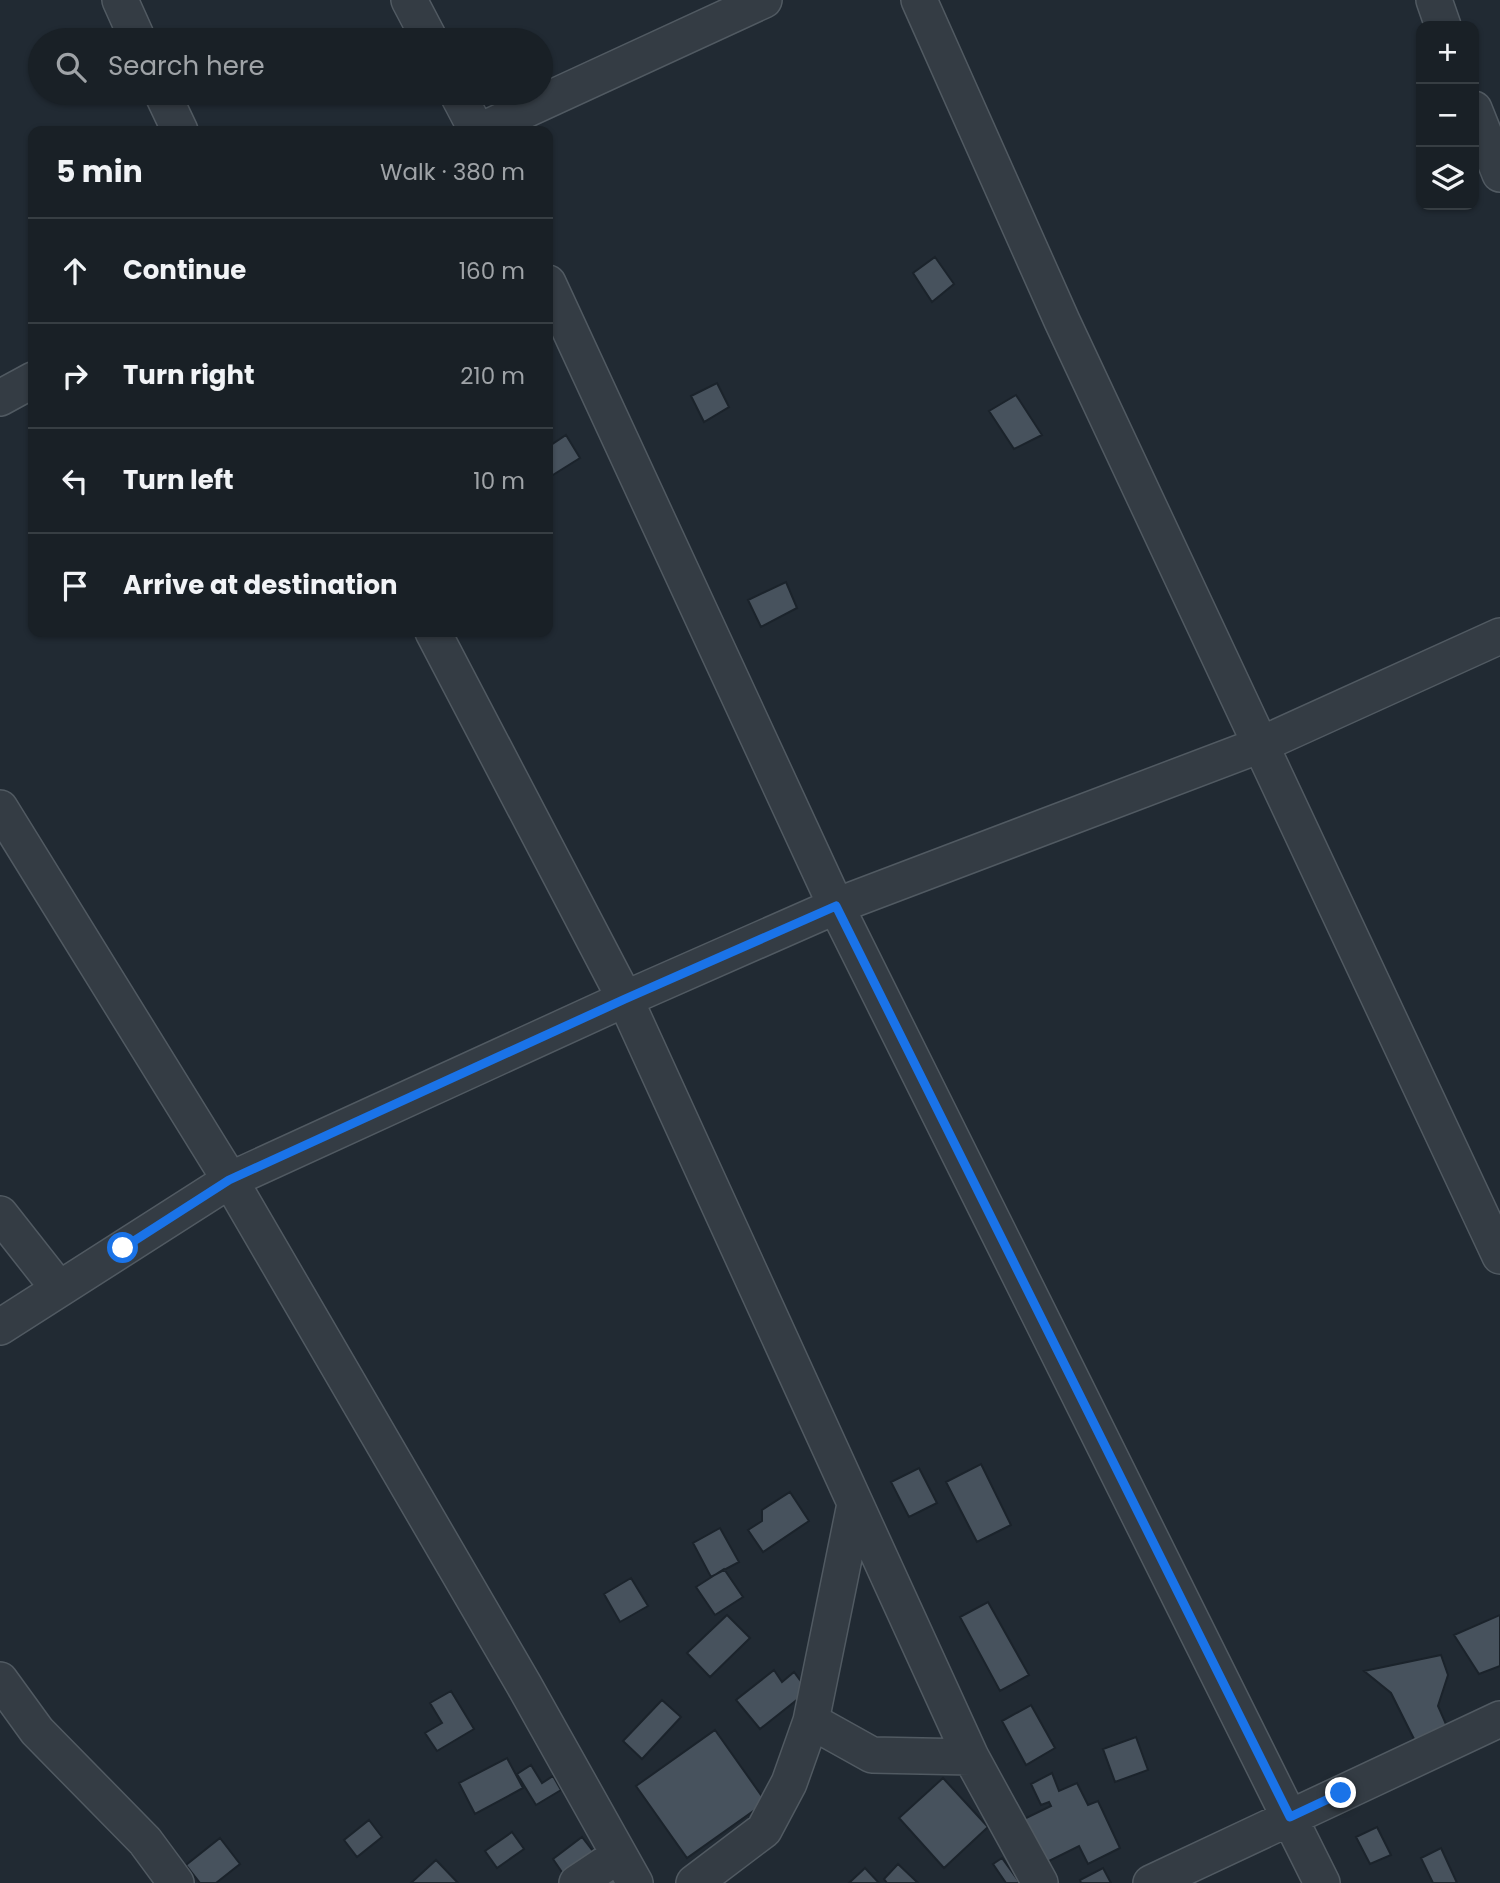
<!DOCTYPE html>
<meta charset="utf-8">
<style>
body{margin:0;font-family:Poppins,sans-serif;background:#262d32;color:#f1f3f6}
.controls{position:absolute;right:21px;top:21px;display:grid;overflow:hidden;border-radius:14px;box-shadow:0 2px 5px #0004}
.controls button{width:63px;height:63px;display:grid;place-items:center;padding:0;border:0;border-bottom:2px solid #373e43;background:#192026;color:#f1f3f6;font:35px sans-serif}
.stop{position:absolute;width:21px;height:21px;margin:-16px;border:5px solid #1a73e8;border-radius:50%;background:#fff}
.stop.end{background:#1a73e8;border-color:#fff;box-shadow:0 2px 7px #0008}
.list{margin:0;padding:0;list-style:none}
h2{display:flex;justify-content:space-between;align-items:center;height:91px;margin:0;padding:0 28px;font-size:30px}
h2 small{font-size:23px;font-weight:400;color:#9fa3a7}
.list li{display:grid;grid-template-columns:46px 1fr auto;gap:21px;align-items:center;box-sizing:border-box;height:105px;padding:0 28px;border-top:2px solid #373e43}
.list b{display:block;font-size:26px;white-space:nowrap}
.list em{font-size:23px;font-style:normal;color:#9fa3a7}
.icon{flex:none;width:38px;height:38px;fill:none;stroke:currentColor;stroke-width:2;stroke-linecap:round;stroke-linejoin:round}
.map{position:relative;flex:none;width:1500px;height:1883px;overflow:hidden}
.search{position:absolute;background:#192026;box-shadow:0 2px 5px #0004;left:28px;top:28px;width:525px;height:77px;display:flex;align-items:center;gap:18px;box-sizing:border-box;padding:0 24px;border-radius:38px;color:#9fa3a7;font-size:26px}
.panel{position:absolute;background:#192026;box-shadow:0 2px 5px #0004;left:28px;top:126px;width:525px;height:511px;border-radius:14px}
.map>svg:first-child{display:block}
.building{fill:#47525d;stroke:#1b232b;stroke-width:2}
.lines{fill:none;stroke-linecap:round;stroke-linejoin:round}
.minor-casing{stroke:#515a62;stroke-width:38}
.minor{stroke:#343c44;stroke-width:35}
.route{stroke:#1a73e8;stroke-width:9}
</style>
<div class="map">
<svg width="1500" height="1883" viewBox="0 0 1500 1883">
<rect width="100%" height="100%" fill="#212a33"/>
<!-- building -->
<path class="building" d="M935,257l19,27 -22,18 -19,-29z
M717,383l12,24 -25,15 -13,-26z
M1016,395l26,40 -28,14 -25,-38z
M566,435l14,23 -32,20v-31z
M786,582l11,26 -36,19 -13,-27z
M981,1464l30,61 -34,17 -31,-60z
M919,1468l18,35 -28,14 -18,-35z
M790,1492l19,29 -46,31 -15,-22 14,-9v-11z
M720,1528l19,34 -28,15 -18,-34z
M724,1569l19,28 -28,18 -19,-28z
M631,1578l17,28 -28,16 -16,-28z
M988,1602l41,73 -29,16 -40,-74z
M727,1615l23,23 -40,39 -23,-24z
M1500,1615v51l-21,8 -25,-39z
M1441,1655l7,20 -10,31 11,25 -34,10 -24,-48 -27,-22z
M774,1670l8,12 12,-10 14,19 -48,38 -24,-29z
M451,1691l23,38 -37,22 -12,-18 17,-10 -12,-20z
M662,1700l19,17 -39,42 -19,-18z
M1031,1705l24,43 -29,17 -24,-44z
M715,1730l51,72 -79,56 -51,-72z
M1136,1737l12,33 -33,12 -12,-33z
M507,1758l16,30 -48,26 -16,-31z
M531,1765l11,18 11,-7 8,14 -25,15 -19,-31z
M1052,1773l7,18 18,-8 11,22 10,-4 22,47 -32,16 -9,-18 -34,17 -21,-44 27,-13 -2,-4 -8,3 -10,-21z
M943,1778l45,49 -44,41 -45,-50z
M369,1820l13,17 -25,20 -13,-17z
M1377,1827l14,28 -21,9 -14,-27z
M512,1832l12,17 -27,19 -12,-17z
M582,1837l17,22 -31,22 -15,-22z
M220,1838l20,26 -24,19h-16l-14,-18z
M1441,1848l16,35h-24l-12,-25z
M1002,1858l18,25h-14l-13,-19z
M436,1860l22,23h-47z
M898,1864l20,19h-31l-3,-4z
M865,1868l14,15h-30z
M1103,1868l8,15h-30l-1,-3z"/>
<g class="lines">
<defs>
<path id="minor" d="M120,0l18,40
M409,0l21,40
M919,0l143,321 438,935
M1434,0l9,26
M162,93l18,38
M457,93l20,38
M1474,109l26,65
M480,131l284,-131
M548,283l288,623 486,977
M0,398l33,-18
M433,632l192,367 346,758 69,126
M0,808l230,372 294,505 111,198
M0,1214l59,75
M0,1327l230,-147 395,-181 211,-93 424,-161 240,-109
M0,1680l37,51 108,110 31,42
M811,1721l61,34 99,2
M577,1883l42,-28
M694,1883l70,-53 25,-47 22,-62 44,-217
M1151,1883l349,-164"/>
</defs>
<!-- minor casing -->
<use href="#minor" class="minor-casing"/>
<!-- minor -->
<use href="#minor" class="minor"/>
</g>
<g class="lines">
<!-- route -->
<path class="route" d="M123,1248l106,-68 396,-181 211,-93 454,911 51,-24"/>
</g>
</svg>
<div class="controls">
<button>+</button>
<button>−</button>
<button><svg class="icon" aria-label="layers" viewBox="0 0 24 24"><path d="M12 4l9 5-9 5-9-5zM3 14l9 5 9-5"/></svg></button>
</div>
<div class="stop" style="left:123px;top:1248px"></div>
<div class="stop end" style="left:1341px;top:1793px"></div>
<div class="search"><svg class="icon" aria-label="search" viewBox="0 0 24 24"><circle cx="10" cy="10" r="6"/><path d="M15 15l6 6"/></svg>Search here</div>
<section class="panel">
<h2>5 min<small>Walk · 380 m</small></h2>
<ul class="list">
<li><svg class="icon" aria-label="ahead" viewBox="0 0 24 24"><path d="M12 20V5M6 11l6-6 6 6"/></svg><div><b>Continue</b></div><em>160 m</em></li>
<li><svg class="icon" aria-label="right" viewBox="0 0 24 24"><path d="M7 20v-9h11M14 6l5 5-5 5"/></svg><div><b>Turn right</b></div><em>210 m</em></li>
<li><svg class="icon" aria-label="left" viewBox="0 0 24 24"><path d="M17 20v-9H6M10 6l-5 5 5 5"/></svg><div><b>Turn left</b></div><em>10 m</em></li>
<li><svg class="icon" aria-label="arrive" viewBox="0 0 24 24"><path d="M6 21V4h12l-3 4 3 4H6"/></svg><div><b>Arrive at destination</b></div></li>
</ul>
</section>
</div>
